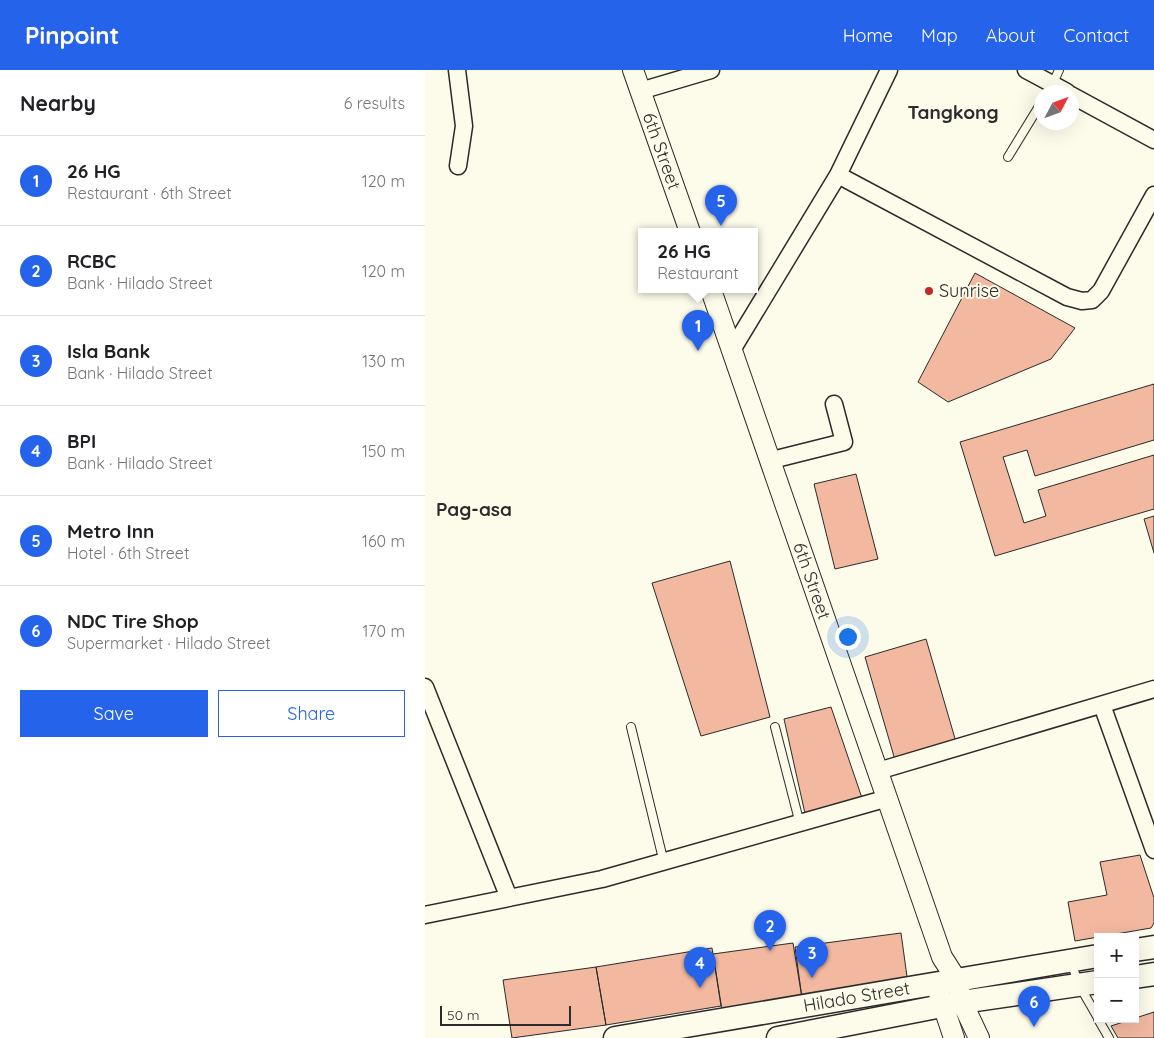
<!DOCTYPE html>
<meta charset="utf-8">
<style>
body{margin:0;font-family:Quicksand,sans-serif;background:#f6f6f6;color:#202124}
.controls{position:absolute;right:15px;bottom:15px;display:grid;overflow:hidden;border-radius:0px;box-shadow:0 5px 20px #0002}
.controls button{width:45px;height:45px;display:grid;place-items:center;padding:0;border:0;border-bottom:1px solid #e0e0e0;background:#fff;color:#202124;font:25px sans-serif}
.compass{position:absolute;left:609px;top:15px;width:45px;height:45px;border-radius:50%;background:#fff;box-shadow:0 5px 20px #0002;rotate:49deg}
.scale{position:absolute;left:15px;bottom:12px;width:131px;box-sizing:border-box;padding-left:5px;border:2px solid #2b2b2b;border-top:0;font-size:14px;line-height:18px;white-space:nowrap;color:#2b2b2b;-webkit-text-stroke:4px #fdfbea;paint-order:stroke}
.you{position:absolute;left:422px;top:566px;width:18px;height:18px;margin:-12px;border:4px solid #fff;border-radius:50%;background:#1a73e8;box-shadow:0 0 0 8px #1a73e833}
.badge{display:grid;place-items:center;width:32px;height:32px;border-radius:50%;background:#2563eb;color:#fff;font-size:16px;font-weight:700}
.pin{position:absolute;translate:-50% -41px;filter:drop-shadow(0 1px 2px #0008)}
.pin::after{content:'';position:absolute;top:26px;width:18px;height:15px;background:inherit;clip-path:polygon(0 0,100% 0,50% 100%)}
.popup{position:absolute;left:213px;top:158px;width:120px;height:65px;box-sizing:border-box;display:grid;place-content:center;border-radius:0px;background:#fff;filter:drop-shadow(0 1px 4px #0005);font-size:16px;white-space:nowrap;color:#757577}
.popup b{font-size:19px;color:#202124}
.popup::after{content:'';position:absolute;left:50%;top:100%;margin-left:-10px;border:10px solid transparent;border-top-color:#fff}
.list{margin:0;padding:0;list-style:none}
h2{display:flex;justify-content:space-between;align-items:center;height:65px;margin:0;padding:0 20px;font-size:21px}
h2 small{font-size:16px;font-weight:400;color:#757577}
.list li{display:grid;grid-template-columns:32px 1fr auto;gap:15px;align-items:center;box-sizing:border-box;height:90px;padding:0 20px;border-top:1px solid #e0e0e0}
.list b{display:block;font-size:19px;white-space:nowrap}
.list p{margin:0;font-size:16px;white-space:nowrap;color:#757577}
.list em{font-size:16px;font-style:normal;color:#757577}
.actions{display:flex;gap:10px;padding:15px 20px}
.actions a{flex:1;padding:11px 0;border:1px solid #2563eb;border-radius:0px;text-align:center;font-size:18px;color:#2563eb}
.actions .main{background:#2563eb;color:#fff}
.map{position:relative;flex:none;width:729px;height:968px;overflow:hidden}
header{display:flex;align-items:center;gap:30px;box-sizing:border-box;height:70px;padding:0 25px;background:#2563eb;color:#fff}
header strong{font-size:24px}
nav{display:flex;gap:28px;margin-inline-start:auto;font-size:18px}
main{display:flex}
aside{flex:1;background:#fff}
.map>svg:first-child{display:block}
.building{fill:#f2b8a0;stroke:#2b2b2b}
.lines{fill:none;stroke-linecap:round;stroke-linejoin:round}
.service-casing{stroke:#2b2b2b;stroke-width:10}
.minor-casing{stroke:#2b2b2b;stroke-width:19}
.tertiary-casing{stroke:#2b2b2b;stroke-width:22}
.secondary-casing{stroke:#2b2b2b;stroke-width:25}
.service{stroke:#fdfbea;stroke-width:8}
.minor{stroke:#fdfbea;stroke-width:16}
.tertiary{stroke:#fdfbea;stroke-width:20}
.secondary{stroke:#fdfbea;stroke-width:22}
.poi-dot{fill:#c62828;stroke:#fdfbea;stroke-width:2}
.labels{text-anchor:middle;stroke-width:4;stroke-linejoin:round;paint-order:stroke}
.street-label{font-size:18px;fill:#2b2b2b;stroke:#fdfbea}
.poi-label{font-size:18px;fill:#2b2b2b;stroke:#fdfbea;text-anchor:start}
.neighbourhood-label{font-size:19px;font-weight:bold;fill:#2b2b2b;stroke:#fdfbea}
</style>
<header>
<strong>Pinpoint</strong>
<nav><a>Home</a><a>Map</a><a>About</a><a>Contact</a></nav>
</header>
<main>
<aside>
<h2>Nearby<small>6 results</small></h2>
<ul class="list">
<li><span class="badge">1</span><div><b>26 HG</b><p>Restaurant · 6th Street</p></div><em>120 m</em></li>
<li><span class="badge">2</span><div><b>RCBC</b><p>Bank · Hilado Street</p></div><em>120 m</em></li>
<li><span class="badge">3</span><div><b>Isla Bank</b><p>Bank · Hilado Street</p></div><em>130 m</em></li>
<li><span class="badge">4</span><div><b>BPI</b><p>Bank · Hilado Street</p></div><em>150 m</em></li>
<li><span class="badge">5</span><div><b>Metro Inn</b><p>Hotel · 6th Street</p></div><em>160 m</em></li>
<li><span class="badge">6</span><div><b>NDC Tire Shop</b><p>Supermarket · Hilado Street</p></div><em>170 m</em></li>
</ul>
<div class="actions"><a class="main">Save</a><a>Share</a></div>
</aside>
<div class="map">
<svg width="729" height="968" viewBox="0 0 729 968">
<rect width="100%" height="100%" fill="#fdfbea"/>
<!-- building -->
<path class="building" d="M550,203l100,55 -24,31 -103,43 -30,-20z
M729,314v56l-119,36 -8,-26 -24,7 21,66 22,-7 -8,-26 116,-35v54l-159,47 -35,-114z
M431,404l22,85 -43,10 -21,-85z
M729,446v37l-10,-34z
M305,491l40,156 -69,19 -49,-153z
M501,569l30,103 -61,18 -30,-103z
M406,637l31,91 -56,20 -22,-99z
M715,785l14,43v25l-3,5 -76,13 -7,-39 39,-7 -7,-33z
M476,863l7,51 -106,14 -7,-51z
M368,873l9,55 -80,12 -9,-56z
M287,878l9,58 -115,19 -10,-58z
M171,897l10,58 -94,13 -9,-58z
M729,942v26h-36l-7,-12z"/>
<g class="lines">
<defs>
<path id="service" d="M624,22l10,-22
M583,87l33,-54
M206,657l33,136
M350,657l25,97
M646,892l8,23 19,33
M673,949l11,19"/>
<path id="minor" d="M32,0l7,56 -6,40
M601,0l41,22
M215,21l71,-21
M646,25l83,45
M413,105l229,122 15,4 10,-1 9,-9 53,-96
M307,280l106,-175 51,-105
M347,390l72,-18 -10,-38
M0,617l84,211
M677,635l52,145
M453,701l276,-82
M0,845l177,-36 286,-81"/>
<g id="tertiary">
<path id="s1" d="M208,0l57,162"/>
<path id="s2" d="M286,220l231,667 14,22 6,23 17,36"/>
<path d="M513,920l16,48"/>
</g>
<g id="secondary">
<path d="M710,880l19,-3"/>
<path d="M710,907l19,-3"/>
<path id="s3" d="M190,968l483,-82"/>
<path d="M353,968l184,-36 136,-20"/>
</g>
</defs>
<!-- service casing -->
<use href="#service" class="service-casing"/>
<!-- minor casing -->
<use href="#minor" class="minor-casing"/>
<!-- tertiary casing -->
<use href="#tertiary" class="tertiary-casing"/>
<!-- secondary casing -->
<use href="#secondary" class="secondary-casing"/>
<!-- service -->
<use href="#service" class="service"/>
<!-- minor -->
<use href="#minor" class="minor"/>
<!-- tertiary -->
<use href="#tertiary" class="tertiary"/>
<!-- secondary -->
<use href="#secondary" class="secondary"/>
</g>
<!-- markers -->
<circle class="poi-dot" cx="504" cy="221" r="5"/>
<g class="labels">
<!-- street labels -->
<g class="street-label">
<text dy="6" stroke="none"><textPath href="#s1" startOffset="86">6th Street</textPath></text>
<text dy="6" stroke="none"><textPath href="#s2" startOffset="308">6th Street</textPath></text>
<text dy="6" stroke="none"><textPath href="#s3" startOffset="245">Hilado Street</textPath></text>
</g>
<!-- poi labels -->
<g class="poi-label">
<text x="514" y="227">Sunrise</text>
</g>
<!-- neighbourhood labels -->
<g class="neighbourhood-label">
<text x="528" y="49">Tangkong</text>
<text x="49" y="446">Pag-asa</text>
</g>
</g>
</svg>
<div class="controls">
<button>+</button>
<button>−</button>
</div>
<svg class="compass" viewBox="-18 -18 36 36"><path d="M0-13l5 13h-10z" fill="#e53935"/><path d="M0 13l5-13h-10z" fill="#757577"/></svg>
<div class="scale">50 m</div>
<div class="you"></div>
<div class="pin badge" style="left:273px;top:281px">1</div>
<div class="popup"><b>26 HG</b>Restaurant</div>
<div class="pin badge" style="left:345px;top:881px">2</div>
<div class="pin badge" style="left:387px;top:908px">3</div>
<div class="pin badge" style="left:275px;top:918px">4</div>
<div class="pin badge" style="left:296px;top:156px">5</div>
<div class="pin badge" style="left:609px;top:957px">6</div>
</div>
</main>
